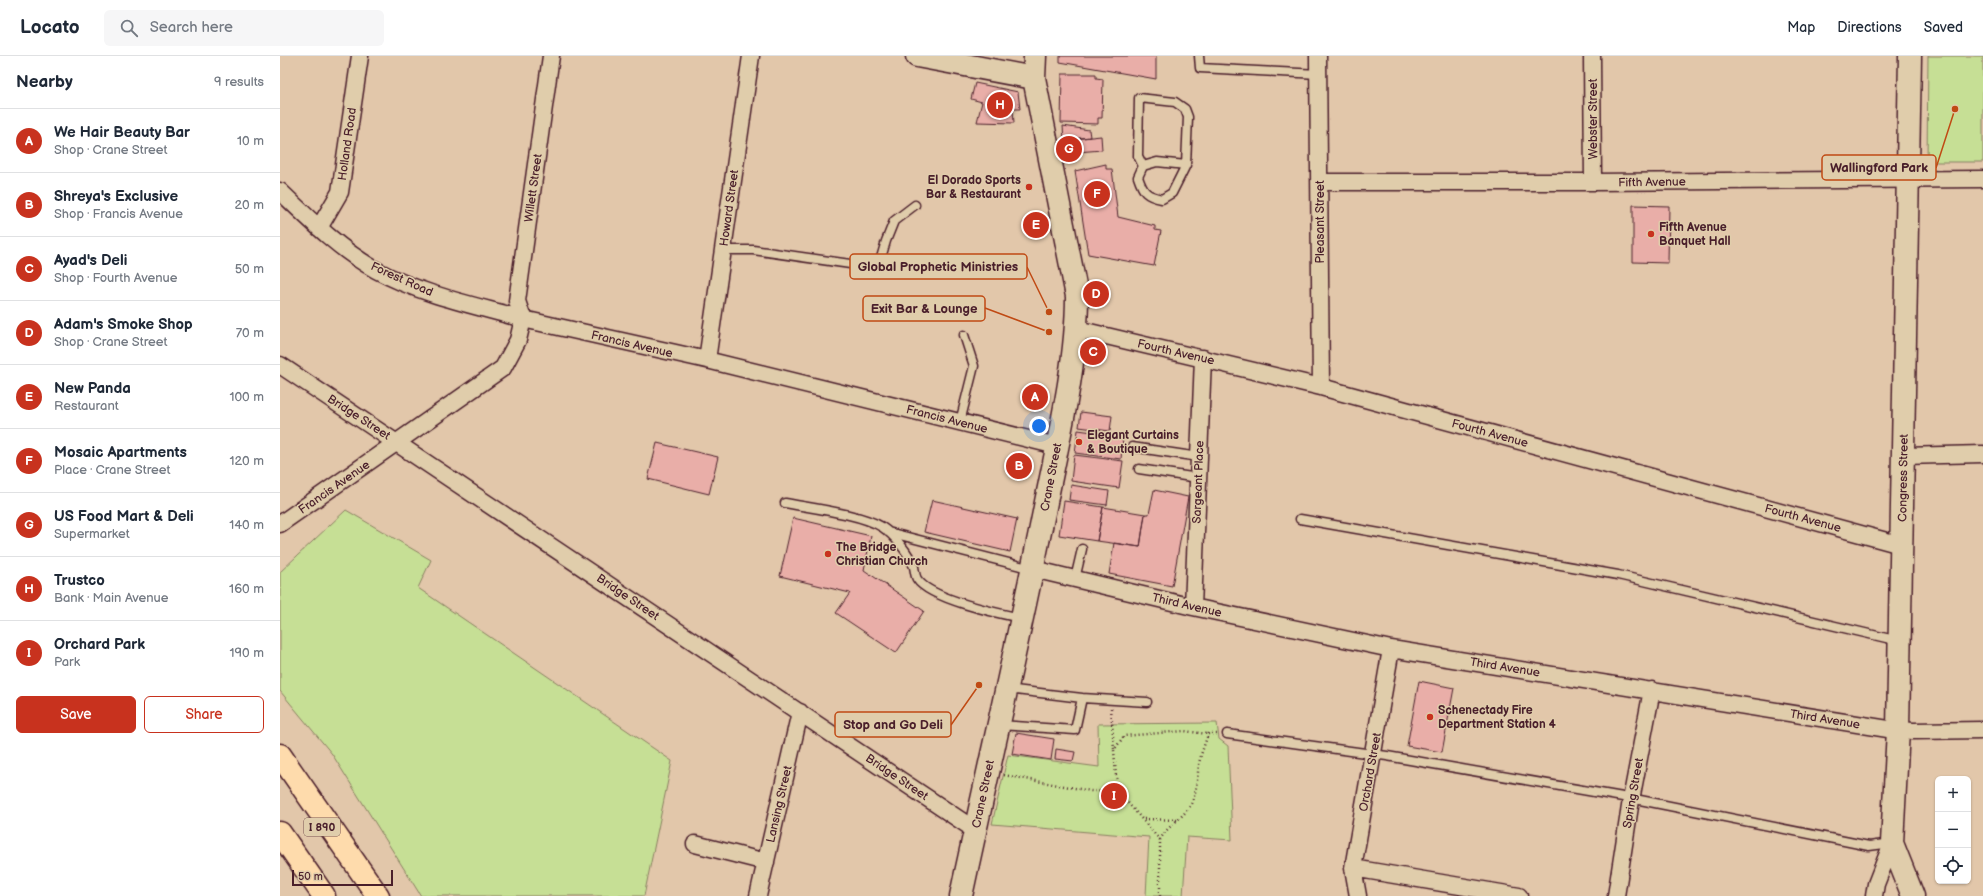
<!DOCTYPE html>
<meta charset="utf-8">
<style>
body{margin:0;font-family:"Balsamiq Sans",sans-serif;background:#f6f6f7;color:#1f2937}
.controls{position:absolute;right:12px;bottom:12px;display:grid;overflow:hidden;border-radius:6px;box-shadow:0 1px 3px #0004}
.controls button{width:36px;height:36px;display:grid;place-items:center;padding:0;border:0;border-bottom:1px solid #e0e1e3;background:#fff;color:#1f2937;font:20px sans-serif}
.scale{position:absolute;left:12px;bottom:10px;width:101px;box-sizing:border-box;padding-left:4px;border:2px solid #4a1f2b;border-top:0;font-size:11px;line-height:14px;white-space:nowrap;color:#4a1f2b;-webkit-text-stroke:3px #e0cdab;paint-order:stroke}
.you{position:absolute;left:759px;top:370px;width:14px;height:14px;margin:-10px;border:3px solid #fff;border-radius:50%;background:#1a73e8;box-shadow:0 0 0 6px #1a73e833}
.badge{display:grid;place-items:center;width:26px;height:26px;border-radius:50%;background:#c8321e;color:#fff;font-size:13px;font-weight:700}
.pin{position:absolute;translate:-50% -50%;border:2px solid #fff;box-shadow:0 1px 4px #0006}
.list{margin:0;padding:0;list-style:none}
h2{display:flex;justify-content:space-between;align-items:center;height:52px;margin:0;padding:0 16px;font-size:17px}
h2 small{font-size:13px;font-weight:400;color:#747a83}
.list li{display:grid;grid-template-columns:26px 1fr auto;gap:12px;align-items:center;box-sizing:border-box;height:64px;padding:0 16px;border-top:1px solid #e0e1e3}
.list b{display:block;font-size:15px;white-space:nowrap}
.list p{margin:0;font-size:13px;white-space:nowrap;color:#747a83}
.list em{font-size:13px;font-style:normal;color:#747a83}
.actions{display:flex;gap:8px;padding:12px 16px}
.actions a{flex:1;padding:9px 0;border:1px solid #c8321e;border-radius:6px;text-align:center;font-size:14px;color:#c8321e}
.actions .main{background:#c8321e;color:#fff}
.icon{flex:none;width:22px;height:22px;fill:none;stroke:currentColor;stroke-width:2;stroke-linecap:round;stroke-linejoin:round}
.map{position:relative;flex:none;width:1703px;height:840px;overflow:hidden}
header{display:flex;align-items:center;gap:24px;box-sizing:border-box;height:56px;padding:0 20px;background:#fff;border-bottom:1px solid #e0e1e3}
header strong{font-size:19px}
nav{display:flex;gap:22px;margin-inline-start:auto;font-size:14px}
.search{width:280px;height:36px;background:#f6f6f7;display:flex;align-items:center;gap:10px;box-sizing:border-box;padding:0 14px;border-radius:6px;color:#747a83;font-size:15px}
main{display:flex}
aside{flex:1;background:#fff}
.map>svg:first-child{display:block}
.green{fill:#c6df95;stroke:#887f60}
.building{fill:#e9aea8;stroke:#4a1f2b}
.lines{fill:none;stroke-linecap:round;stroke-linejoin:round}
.lane-casing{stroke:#4a1f2b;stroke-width:11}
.street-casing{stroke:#4a1f2b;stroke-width:19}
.secondary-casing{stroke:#4a1f2b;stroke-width:25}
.highway-casing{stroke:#4a1f2b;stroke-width:25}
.path{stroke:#4a1f2b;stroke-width:2.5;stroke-dasharray:1 3;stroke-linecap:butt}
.lane{stroke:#e0cdab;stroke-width:8}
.street{stroke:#e0cdab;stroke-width:16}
.secondary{stroke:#e0cdab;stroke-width:22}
.highway{stroke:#fedbac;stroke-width:22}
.poi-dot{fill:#c8321e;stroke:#e0cdab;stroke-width:1.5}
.labels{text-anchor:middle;stroke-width:3;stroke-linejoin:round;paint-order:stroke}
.shield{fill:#e0cdab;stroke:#775351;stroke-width:1}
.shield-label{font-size:11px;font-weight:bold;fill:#4a1f2b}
.street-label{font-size:12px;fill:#4a1f2b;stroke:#e0cdab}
.poi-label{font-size:12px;font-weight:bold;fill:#4a1f2b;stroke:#e0cdab;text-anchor:start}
.leader{fill:none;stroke:#c04a14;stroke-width:1.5}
.callout-dot{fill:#c04a14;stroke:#e0cdab;stroke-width:1.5}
.callout{fill:#e0cdab;stroke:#c04a14;stroke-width:1.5}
.callout-label{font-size:13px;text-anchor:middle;font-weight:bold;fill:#4a1f2b}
</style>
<header>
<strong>Locato</strong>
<div class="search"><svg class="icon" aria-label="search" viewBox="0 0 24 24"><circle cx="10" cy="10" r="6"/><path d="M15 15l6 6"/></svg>Search here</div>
<nav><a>Map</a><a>Directions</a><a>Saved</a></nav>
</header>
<main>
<aside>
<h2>Nearby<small>9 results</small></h2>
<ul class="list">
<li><span class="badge">A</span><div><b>We Hair Beauty Bar</b><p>Shop · Crane Street</p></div><em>10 m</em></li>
<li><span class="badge">B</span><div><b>Shreya's Exclusive</b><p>Shop · Francis Avenue</p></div><em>20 m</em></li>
<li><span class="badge">C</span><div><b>Ayad's Deli</b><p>Shop · Fourth Avenue</p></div><em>50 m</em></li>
<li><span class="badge">D</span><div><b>Adam's Smoke Shop</b><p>Shop · Crane Street</p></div><em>70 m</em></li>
<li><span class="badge">E</span><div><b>New Panda</b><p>Restaurant</p></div><em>100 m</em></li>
<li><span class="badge">F</span><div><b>Mosaic Apartments</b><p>Place · Crane Street</p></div><em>120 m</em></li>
<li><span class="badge">G</span><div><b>US Food Mart &amp; Deli</b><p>Supermarket</p></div><em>140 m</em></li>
<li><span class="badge">H</span><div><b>Trustco</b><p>Bank · Main Avenue</p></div><em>160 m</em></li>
<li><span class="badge">I</span><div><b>Orchard Park</b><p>Park</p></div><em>190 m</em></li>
</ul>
<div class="actions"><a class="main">Save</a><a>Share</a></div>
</aside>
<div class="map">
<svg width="1703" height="840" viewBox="0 0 1703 840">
<rect width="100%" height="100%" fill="#e2c7aa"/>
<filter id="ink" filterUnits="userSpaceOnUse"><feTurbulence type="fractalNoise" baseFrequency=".025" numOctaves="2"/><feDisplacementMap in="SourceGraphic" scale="8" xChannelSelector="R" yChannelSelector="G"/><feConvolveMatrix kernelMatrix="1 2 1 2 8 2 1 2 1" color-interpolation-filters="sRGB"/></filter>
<g filter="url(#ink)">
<!-- green -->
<path class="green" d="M1648,0h55v106h-56z
M66,454l85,50 -13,28 254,173 -28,135h-223l-89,-142 -52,-63v-119z
M937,667l2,16 9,7 4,94 -45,-3 -4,59h-37l3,-59 -157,-13 16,-69 91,12 -1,-43z"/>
<!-- building -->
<path class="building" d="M780,0h96v23l-96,-17z
M782,18h34v4l7,1 -1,39h-4v6l-37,-1z
M695,27l43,9 2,17h-7l1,14 -37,-1 5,-20 -11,-3z
M783,70l26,4 1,7 -26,3z
M821,80l1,14 -25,2v2l-11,1 -2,-15z
M826,108v5h6l6,48 37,9v4l6,1 -7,35 -66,-12 -13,-83z
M1353,149l36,1 -1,57 -35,-1z
M801,356l31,4 -2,15 -31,-4z
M798,374l45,6 -2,23 -46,-6z
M377,387l61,14 -9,37 -61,-15z
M794,399l49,6 -4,27 -48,-7z
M791,429l38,6 -2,14 -38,-5z
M874,434l34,7 -16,89 -63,-12 5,-31 26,4 5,-33h4z
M652,444l85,19 -7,33 -86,-20z
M784,445l39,6 -6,34 -38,-6z
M823,451l42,7 -5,33 -43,-6z
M513,462l78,18 -7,34 60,41 -28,42 -60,-40 14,-20 -70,-17z
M1139,625l35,7 -12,64 -35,-6z
M736,677l38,6 -3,21 -39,-6z
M776,693l19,3 -2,9 -18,-2z"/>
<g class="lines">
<defs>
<path id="lane" d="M919,0l1,12 119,6
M863,110l-5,-10 1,-58 36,4 10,7 3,8 -2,48 -14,28 -10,6c-16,-3 -19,-7 -24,-22l5,-11 14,-4 29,3
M443,194h30l125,18 8,-27 8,-20 21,-16
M680,366l14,-56 -10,-31
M852,391l67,10
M859,413l59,9
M505,447c26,5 76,11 97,24 12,8 27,26 32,40 1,4 1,9 3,12 13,20 80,34 104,39
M1020,463l318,56 281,66
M608,476l144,37
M795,523l7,-30
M802,642l65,4
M719,669l76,5 7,-32 -75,-9
M947,678l160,22 253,44 229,46 23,-3"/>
<path id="street" d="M1038,0l3,331
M1312,0l1,126
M1040,126h273l390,-3
M0,135c29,28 60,59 96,79 46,25 98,35 147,49
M39,172l21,-36 20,-136
M243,263l-6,-18 34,-245
M797,273l244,58 580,158
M427,304l44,-304
M0,309l695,465
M1623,400l80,-2
M0,468l223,-156 15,-28 5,-21 184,41 350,86
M753,513l160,38 198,42 497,80 25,2 70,-1
M913,551l10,-249
M415,788l71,18
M1073,812l166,28
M478,840l42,-184
M1078,840l-5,-28 38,-219
M1336,840l15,-96 21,-110
M1594,840l2,-12 16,-41"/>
<path id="secondary" d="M637,0l117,22
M1630,0l-12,674 -6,113 21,53
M681,840c28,-131 59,-262 85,-394 13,-65 31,-140 31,-206l-43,-218 1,-22"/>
<path id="highway" d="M0,699l98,141
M0,777l44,63"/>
</defs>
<!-- lane casing -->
<use href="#lane" class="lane-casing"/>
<!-- street casing -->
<use href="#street" class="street-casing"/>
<!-- secondary casing -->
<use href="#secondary" class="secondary-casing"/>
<!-- highway casing -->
<use href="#highway" class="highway-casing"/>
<!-- path -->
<path class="path" d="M831,652l3,41
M724,719l87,16 30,1
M864,763l35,1
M880,784l-38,-44 -6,-19 -2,-27 10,-14 60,-5 24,3
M880,840v-56c8,-16 25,-22 32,-38 5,-12 5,-25 7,-37 1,-10 6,-21 9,-31h9"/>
<!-- lane -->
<use href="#lane" class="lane"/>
<!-- street -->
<use href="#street" class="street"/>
<!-- secondary -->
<use href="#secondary" class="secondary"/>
<!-- highway -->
<use href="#highway" class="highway"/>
</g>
</g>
<!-- markers -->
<g class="poi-dot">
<circle cx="749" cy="131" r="4"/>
<circle cx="1371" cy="178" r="4"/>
<circle cx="799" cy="386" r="4"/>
<circle cx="548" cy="498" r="4"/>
<circle cx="1150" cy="661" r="4"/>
</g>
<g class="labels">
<!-- shield labels -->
<rect class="shield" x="24" y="762" width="36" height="18" rx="3"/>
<g class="shield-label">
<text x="42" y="775">I 890</text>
</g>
<!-- street labels -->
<g class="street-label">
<text transform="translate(1313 63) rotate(-90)" y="4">Webster Street</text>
<text transform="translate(67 88) rotate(-82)" y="4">Holland Road</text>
<text transform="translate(1372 126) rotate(-1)" y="4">Fifth Avenue</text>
<text transform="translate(253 132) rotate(-82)" y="4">Willett Street</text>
<text transform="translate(449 152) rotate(-82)" y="4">Howard Street</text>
<text transform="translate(1040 166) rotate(-90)" y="4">Pleasant Street</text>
<text transform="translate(122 223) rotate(24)" y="4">Forest Road</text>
<text transform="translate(352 288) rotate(13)" y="4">Francis Avenue</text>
<text transform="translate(896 296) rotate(13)" y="4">Fourth Avenue</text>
<text transform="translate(79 361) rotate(33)" y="4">Bridge Street</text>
<text transform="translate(667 363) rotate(14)" y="4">Francis Avenue</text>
<text transform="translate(1210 377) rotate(15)" y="4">Fourth Avenue</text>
<text transform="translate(771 421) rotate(-79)" y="4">Crane Street</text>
<text transform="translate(1623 422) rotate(-89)" y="4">Congress Street</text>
<text transform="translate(918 426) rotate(-88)" y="4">Sargeant Place</text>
<text transform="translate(54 431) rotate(-35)" y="4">Francis Avenue</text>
<text transform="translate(1523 462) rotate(15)" y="4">Fourth Avenue</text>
<text transform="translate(348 541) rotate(34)" y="4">Bridge Street</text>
<text transform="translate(907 549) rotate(13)" y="4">Third Avenue</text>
<text transform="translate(1225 611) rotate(9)" y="4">Third Avenue</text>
<text transform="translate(1545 663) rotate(9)" y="4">Third Avenue</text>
<text transform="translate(1090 716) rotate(-80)" y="4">Orchard Street</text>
<text transform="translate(617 721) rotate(34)" y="4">Bridge Street</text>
<text transform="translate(1353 737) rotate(-80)" y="4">Spring Street</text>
<text transform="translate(703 738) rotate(-78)" y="4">Crane Street</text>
<text transform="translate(499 748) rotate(-77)" y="4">Lansing Street</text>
</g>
<!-- poi labels -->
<g class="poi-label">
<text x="741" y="128" text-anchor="end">El Dorado Sports<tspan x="741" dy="14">Bar &amp; Restaurant</tspan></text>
<text x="1379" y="175">Fifth Avenue<tspan x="1379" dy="14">Banquet Hall</tspan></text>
<text x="807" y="383">Elegant Curtains<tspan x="807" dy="14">&amp; Boutique</tspan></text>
<text x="556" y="495">The Bridge<tspan x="556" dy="14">Christian Church</tspan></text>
<text x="1158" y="658">Schenectady Fire<tspan x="1158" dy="14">Department Station 4</tspan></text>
</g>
</g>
<!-- callouts -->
<path class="leader" d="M1675 53L1656 112M769 256L747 211M769 276L705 252M699 629L671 669"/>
<g class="callout-dot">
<circle cx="1675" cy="53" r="4"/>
<circle cx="769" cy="256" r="4"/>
<circle cx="769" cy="276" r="4"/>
<circle cx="699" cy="629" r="4"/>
</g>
<g class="callout">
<rect x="1542" y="99" width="114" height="25" rx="4"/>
<rect x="570" y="198" width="177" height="25" rx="4"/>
<rect x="583" y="240" width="122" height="25" rx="4"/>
<rect x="555" y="656" width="116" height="25" rx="4"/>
</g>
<g class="callout-label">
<text x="1599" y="116">Wallingford Park</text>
<text x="658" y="215">Global Prophetic Ministries</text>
<text x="644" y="257">Exit Bar &amp; Lounge</text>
<text x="613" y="673">Stop and Go Deli</text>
</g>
</svg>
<div class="controls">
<button>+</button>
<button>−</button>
<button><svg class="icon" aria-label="locate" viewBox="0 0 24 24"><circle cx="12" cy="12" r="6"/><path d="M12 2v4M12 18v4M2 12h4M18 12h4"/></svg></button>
</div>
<div class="scale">50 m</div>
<div class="you"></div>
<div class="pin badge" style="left:755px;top:341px">A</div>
<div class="pin badge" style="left:739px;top:410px">B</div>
<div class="pin badge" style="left:813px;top:296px">C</div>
<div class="pin badge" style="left:816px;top:238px">D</div>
<div class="pin badge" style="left:756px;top:169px">E</div>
<div class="pin badge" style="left:817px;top:138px">F</div>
<div class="pin badge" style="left:789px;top:93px">G</div>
<div class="pin badge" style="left:720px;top:49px">H</div>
<div class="pin badge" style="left:834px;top:740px">I</div>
</div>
</main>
